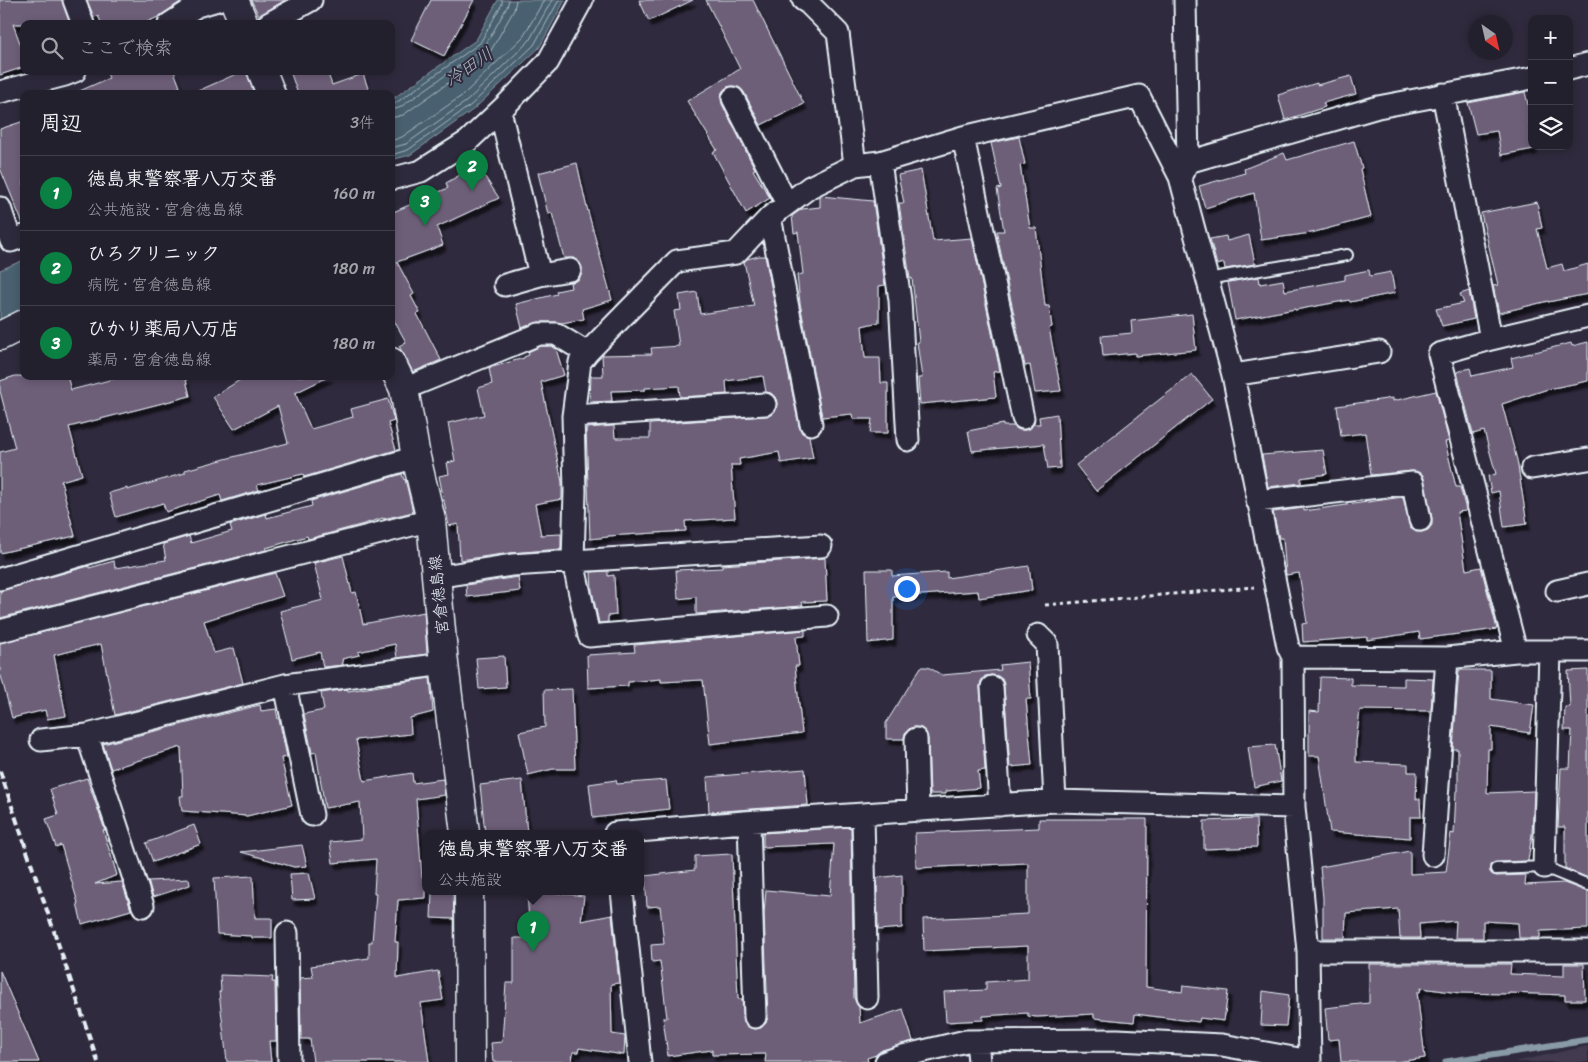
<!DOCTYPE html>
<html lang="ja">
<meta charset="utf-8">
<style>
body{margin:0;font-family:Sriracha,"Klee One",sans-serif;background:#2f2d3a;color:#f1f3f6}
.controls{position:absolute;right:15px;top:15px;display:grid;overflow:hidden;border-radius:10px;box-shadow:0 2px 8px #0003}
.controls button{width:45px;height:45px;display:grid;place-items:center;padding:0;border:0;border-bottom:1px solid #403e4a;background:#23202e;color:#f1f3f6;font:25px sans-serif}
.compass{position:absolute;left:1468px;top:15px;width:45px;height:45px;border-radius:50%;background:#23202e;box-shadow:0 2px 8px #0003;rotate:146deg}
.you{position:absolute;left:906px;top:588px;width:18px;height:18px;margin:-12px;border:4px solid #fff;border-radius:50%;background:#1a73e8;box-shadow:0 0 0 8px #1a73e833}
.badge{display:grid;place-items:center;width:32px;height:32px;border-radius:50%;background:#0b8043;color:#fff;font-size:16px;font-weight:700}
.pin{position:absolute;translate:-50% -41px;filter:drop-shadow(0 1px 2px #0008)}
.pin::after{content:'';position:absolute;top:26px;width:18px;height:15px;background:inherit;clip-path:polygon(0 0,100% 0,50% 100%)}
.popup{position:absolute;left:422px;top:830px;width:222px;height:65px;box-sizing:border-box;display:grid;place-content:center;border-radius:10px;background:#23202e;filter:drop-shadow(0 1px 4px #0005);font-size:16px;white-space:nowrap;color:#a3a3aa}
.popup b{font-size:19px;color:#f1f3f6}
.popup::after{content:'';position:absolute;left:50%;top:100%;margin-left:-10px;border:10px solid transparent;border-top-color:#23202e}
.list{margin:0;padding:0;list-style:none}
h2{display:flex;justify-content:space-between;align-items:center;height:65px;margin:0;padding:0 20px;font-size:21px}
h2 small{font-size:16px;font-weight:400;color:#a3a3aa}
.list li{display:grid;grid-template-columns:32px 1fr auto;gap:15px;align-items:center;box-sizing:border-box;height:75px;padding:0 20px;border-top:1px solid #403e4a}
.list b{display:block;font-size:19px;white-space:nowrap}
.list p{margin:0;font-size:16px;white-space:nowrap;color:#a3a3aa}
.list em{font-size:16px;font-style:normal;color:#a3a3aa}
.icon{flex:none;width:28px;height:28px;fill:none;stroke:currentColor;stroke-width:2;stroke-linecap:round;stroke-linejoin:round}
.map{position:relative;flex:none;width:1588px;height:1062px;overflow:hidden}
.search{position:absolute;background:#23202e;box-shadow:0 2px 8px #0003;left:20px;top:20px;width:375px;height:55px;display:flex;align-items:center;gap:12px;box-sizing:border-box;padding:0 18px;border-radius:10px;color:#a3a3aa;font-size:19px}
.panel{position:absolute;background:#23202e;box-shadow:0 2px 8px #0003;left:20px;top:90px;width:375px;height:290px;border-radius:10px}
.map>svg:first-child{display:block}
.built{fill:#423a4f}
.water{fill:#48616f;stroke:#889ba6}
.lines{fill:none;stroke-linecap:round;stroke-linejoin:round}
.shore{stroke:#a8b7c1;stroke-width:1}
.stream{stroke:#889ba6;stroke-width:7}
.building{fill:#6e5e79;stroke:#e8f1f8;filter:url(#shadow)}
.lane-casing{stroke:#e8f1f8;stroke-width:14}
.street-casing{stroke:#e8f1f8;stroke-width:25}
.secondary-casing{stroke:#e8f1f8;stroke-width:31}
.path{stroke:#e8f1f8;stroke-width:3;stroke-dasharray:4 4;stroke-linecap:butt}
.lane{stroke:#2f2a3d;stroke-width:10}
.street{stroke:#2f2a3d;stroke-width:21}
.secondary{stroke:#2f2a3d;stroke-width:28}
.rail{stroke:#e8f1f8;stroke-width:4;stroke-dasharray:8 4;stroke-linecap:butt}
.labels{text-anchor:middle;stroke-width:4;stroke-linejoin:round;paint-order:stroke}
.street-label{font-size:16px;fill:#e8f1f8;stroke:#2f2a3d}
.water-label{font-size:18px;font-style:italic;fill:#a8b7c1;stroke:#2f2a3d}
</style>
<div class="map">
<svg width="1588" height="1062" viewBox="0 0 1588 1062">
<defs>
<filter id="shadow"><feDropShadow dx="3" dy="5.5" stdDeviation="1" flood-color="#0009"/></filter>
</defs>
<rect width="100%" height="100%" fill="#2f2a3d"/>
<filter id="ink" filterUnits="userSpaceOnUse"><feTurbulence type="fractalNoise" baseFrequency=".02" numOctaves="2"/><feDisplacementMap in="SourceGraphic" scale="10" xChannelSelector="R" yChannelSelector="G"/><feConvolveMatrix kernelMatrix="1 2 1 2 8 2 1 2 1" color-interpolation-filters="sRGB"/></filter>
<g filter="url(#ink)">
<!-- built -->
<path class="built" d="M1588,1046v16h-75z"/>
<!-- water -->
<path class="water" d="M498,0h67l-26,48 -65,61 -64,46 -19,5v-60l85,-60z
M24,260v51l-24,14v-55z"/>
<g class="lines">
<!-- shore -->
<path class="shore" d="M391,104l5,-1 84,-60 22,-39v-4
M391,110l8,-2 85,-60 23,-41 2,-7
M391,118l12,-3 86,-61 25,-44 2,-10
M391,141l11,-4 61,-42 60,-58 21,-37
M391,148l15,-4 61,-43 62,-60 23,-41
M391,155l17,-5 63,-45 63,-60 25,-45"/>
<!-- stream -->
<path class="stream" d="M1446,1062l142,-22"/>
</g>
<!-- building -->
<path class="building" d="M0,0h62l8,24h-57l11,30v13l-24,8z
M87,0h96l-23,16 -17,8h-41l-4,-8 -4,1z
M251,0h34l-26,16z
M431,0h43l-30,56 -33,-16z
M639,0h54l-44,21z
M706,0h47l51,104 -43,21 -17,-33 -4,-4 -7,-2 -6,1 -5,5 -1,6 1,6 33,65 -2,1 17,28 -24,15 -33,-61 4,-2 -30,-49 53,-32z
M106,71h68l6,16 -19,7h-88l36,-16z
M243,71h3l8,23h-63z
M290,71h37l5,14 31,-11 7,20h-72z
M1351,76l5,18 -33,9 2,4 -40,13 -7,-25 39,-12v2z
M1525,92l7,29h-3l3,25h2v3l-33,6 -4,-24 -21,3 -8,-31z
M24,121v103h-1l-23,-56v-39z
M1019,137l6,27 -5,1 10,63h6l9,78h4l3,21 -3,1 12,63 -26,2 -5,-28 -5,1 -28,-131v-4h7l-7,-42 4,-1 -10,-45z
M1354,141l8,27 -2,1 11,48 -60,16 -50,7 -7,-47 -49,15 -6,-22 46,-13 -1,-4 40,-16 3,7z
M577,163l9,41 26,96 -30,9 2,10 -22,4 -6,-1h-17l-17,6 -6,-24 41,-10 -1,-3 15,-3 -1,-5 8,-3 4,-6v-7l-3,-5 -5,-4h-10l-12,-45 -4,1 -10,-41z
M477,165l22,33 -62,29 6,18 -46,17 17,32 -3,2 9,17 -3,1 24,46 -28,12 -14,-26 7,-4 -15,-27v-102l57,-25 -2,-5z
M921,170l12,71 39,-3 28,133 -7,1 3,25 -76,7 -2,-26h4l-5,-36h2l-7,-64 -2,1 -11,-76h5l-6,-28z
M820,196l53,5 12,84 -6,1v36l-17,4 3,32h15l1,25h7v50h-18l2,-14h-19l-1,-5 -30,3 -22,-114 -3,-28 6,-1 -5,-42 -4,1 -2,-17 10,-7 18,-2z
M1537,202l5,26 -5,1 10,39 15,-4 2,7 24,-7v30l-40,8v-1l-49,12 -6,-27 5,-1 -17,-72z
M1249,235l6,29 -30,5 -1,-6 -7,2 -7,-26 16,-3 1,5z
M759,256h6l34,170 3,7 7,3 4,22 -32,5 -2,-11 -40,7 1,6h-9l4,53 -50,3 1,10 -78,5v1l-18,2 -4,-111 28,-2 1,12h35v-14l116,-8 5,-1 5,-5 1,-6 -1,-6 -5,-5 -5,-1 -3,-16 -37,5 1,13 -47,3 -1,-11 -34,2v2l-34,1 1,10 -22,1 1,-26h12l-1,-21 50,-1 -1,-6 28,-2 -5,-35 7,-1 -2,-15 18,-3 3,22 54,-8 -10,-44 3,-3z
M1369,270l1,6 21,-4 4,21 -45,9 -1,-2 -54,10v-1l-60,11 -7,-38 31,-5 1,7 23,-4 2,11 60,-11v-5z
M1469,291l5,28 -32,7 -6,-17 28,-6 -4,-9z
M1192,314l4,36 -61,6v-3l-32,3 -2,-20 31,-3 -1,-12z
M1588,342v39l-40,8 -46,15 15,56 10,64 -23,3 -5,-36 -8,2 -3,-17 8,-2 -12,-43 -11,3 -16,-62 13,-4 2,8 41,-9 -2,-9 60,-15 1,3z
M541,346h11l4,3 8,26 -23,7 21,100v17l-27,5 6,31 20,-1v15l-51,4 -50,7 -2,-36 -9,2 -10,-50 10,-2 -2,-11 8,-2 -7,-38 36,-8 -6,-27 14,-4 -3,-16 35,-10v-1l5,-2 -1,-3z
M1192,374l20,25 -116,92 -20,-26z
M15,376h52l4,14 54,-14h60l5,20 -121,31 13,48 -21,6 14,55 -75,17v-101l15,-4 -15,-57v-10z
M246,376h84l-35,17 16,36 42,-12 -2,-8 37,-10 6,22 -6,2 8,27 -92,27 -1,-3 -46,11 2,5 -37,11 -2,-6 -54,17 -3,-9 -47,14 -7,-24 18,-5v2l58,-17v-3l40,-11 63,-16 -10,-37 -44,23 -21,-32z
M1436,391l13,50 -4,1 11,45h4l5,19 1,5 -9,1 9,58 15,-3 16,62 -77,10 -1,-7 -52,8v-3l-64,5 -1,-18 5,-1 -8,-50 -13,2 -3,-37h-4l-6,-26 31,-4v3l99,-14 7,31 6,4h6l6,-2 4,-5v-7l-9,-43 -5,-3 -6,-1 -41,4 -6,-42 -24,3 -4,-30 56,-8v3z
M1057,414l3,54 -12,1 -4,-25 -72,7 -4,-20 35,-7v2h10l6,4h6l6,-2 2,-4h7l-1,-7z
M1323,450l4,24 -26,4v5l-33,4 -6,-32z
M402,474l2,6 1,-1 8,33 -30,7v-1l-19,6 -56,15 -1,-3 -41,12v2l-266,68v-27l89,-25v2l25,-7 1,7 51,-8 -3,-16 26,-8 2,7 41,-12 -2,-6 36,-11 1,4 45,-12 -1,-5z
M343,556l9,37 4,-1 7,32 61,-12 3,42 -30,4 -2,-14 -37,8 1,3 -17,4 1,6 -20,2 -3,-15 -28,7 -12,-48 43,-11 -9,-37z
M825,558l2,43 -25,1 1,4 -107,8v-17l-18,2 -2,-29 46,-2v-3z
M1029,566l3,24 -53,8 -1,-7 -85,6v43l-25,3 -2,-73h26v6l55,-4v6z
M608,571v5l6,-1 2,40 -8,1v6l-9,1 -7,-32 -1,-19z
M275,573l8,23 -79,25 10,32 20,-5 9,35 -128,32 -14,-71 -47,11 12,61 -19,3 -2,-9 -33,8 -12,-46v-29z
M518,577l2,14 -53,6 -1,-12z
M805,630v6l-9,1 3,29h-4l7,67 -92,11 -7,-64 -42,2v-3l-33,3v4l-40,2 -1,-33 48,-3 -1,-7z
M504,656l2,31 -27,2 -3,-31z
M1028,662l3,37h-5l6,66 -22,2 -6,-81 -1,-6 -5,-4 -7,-1 -6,1 -4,5 -1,6 5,83 -7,1 2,17 -34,3v3h-16l-2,-55 -2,-7 -5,-4 -6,-1 -5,1 -5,5 -1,6h-18v-16l35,-56h7l14,8 59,-5 -1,-5z
M1459,670h32v29l43,6 -4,28 -39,-6v22h-3l-1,44 47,-2 -2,43 -4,27 -33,1 -5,3v7l6,4 30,-1 -1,10 39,-2 24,9v37l-48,2v7h-21l-1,-15 -35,-2v17h-28l1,-17 -37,3 1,14h-20l-2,-29 -52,4 -1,25h-22v-40l-3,-31 90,-16v23l36,-2 5,-39 3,1 2,-43h2v-42h-5z
M1588,670v208l-23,-10v-41h-7l3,-59h9l2,-38h-8l1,-23h5l-2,-36z
M1320,677l31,1v7l53,1v-8l29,1 -2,32 -71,-1 -4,32v20l52,2v8h9l-1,27h4l1,18h-11v21l-80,-6 -11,-76h-10v-45l10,1z
M430,678l3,34 -23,6 1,16 -55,6 8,41 48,-8 1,10 30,-4 2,16 -29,4 6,79h4v20l-28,2 -3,42h3l-1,36 41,-7 5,29 -22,3 8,59h-116l-3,-23h-9l-1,-61 13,-1 -2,-11 58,-8v-16h3l4,-49h-2l2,-34 -43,4 -3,-21 32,-3 -2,-37 -35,6 -9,-56 -4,1 -8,-39 20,-4 -3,-17 26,-4 1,2z
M572,689l3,80h-22l-25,6 -9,-43 26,-5 -1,-37z
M260,705l1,6 15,-2 2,10h1l8,38 -6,1 11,47 -45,11 -65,-5 -2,-15h3l-2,-49 -70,22 -8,-25z
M1275,745l6,36 -27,6 -6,-40z
M805,769l3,36 -99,7 -2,-35z
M87,778l18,52h-2l14,45 -22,9 27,-2 9,28 -49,14 -5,-21h1l-17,-58 -5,2 -10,-28 12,-4 -8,-26z
M522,780l5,53h-42l-5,-48z
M616,780l1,4 49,-4 3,29 -76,9 -4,-34z
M1039,819h108l-1,168 36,5 1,-6 45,5 -4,30 -24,-3 -1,4 -64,-8 -1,8 -40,-4v-4l-57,3 -9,-1v-3l-45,3v4l-37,2 -2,-30 42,-2v-8l42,-3v-33l-104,5 -1,-32 105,-5v-51l-112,5 -1,-35 124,-5z
M1256,819l1,28 -53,2v-28z
M194,825l7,19 -48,18 -7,-19z
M851,827l3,171 5,9 1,16 43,-14 10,32 -31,9 -6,5 -9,3 1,4h-103l1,-8 -54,1v-5l-44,6 -5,-38h4l-7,-57 -8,1 -1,-17 13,-1 -4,-38 -13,1 -2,-31 50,-6v-14l37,-2 6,145h4l2,24 6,5 6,1 5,-1 5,-5 2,-6 -4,-104 2,-23 64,6 4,-52 -71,3v-14z
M302,845l5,21 -13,1 -53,-15z
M309,873l6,26 -23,1 -2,-26z
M902,875v53l-24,2 -1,-52z
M253,876l2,42h17v20h-20v-2l-35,-2 -3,-56z
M189,879l1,6 -37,12 -5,-16z
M432,891h21l1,28 -23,-1z
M527,891h22v1l35,4 -3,25 31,-6 7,68 -8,1 1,50 13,2 -1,19 -45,-7 -1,4h-5l-1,10h-79l-2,-19 11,-1 4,-59h8v-45h16z
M1369,964h142l-1,10 54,2v-12h20l1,36h-20v-5l-56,-2v1l-49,-1 -39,-5 -1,4h-3l8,66 -29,4h-55l-2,-23 -11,1 -3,-32 44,-5z
M0,971l39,91h-39z
M220,975l53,2 -1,5h3l1,59h-7l2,21h-44l-8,-70 2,-1z
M1263,991l26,4 -3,31 -25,-1z"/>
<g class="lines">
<defs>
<path id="lane" d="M1207,279l140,-24
M1496,869l48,-2 44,18"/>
<path id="street" d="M74,0l9,24
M803,0l5,3 30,30 17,132 25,-3 83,-25 60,281
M1185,0l3,162 -8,15 53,198 55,272 5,10 1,150 14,144 2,111
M169,24l28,-18 21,-6
M268,24l43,-24
M1569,69l19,-5
M0,92l65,-17 10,-4
M1443,94l48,245
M733,98l54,106
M500,111l40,164
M963,137l176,-41 41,81
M880,162l20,138 8,140
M1188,162l190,-55 154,-29
M391,179l30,-8 47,-30 39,-37 41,-42 34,-62
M0,208l11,33 13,-5
M505,285l35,-10 30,-5
M1233,375l146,-23
M404,389l135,-55h17l31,19 90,-92 59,-8 34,-36
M573,416l7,-54 7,-9
M811,424l-41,-207 40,-30 45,-22
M1532,468l56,-9
M1257,501l156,-18 7,37
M821,546l-248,15 16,75 238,-20
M436,577l76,-12 61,-4 2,-70 -2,-75 192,-12
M0,579l416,-122
M1557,591l31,-7
M0,631l431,-111
M1038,635l9,9 8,157
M1516,651l-77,-297 52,-15 97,-23
M1293,657l154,1 69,-7h72
M285,685l27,130
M992,687l8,118
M87,735l56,171
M916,739l2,72
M41,740l46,-5 198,-50 159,-21
M863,815l4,183
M749,822l6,195
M615,833l129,-11 311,-21 239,6
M1433,855l14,-197
M1544,867l6,-216
M622,891l18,171
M287,933l2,129
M1308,951h280
M977,1041l2,21
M886,1062l17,-6 63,-15 151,-1 105,5 88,16"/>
<path id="secondary" d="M234,0l10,24
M262,71l9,23
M0,336l24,-12
M391,362l13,27 12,68 15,63 13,144 21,169
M469,891l1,171"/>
</defs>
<!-- lane casing -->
<use href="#lane" class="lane-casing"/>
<!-- street casing -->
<use href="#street" class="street-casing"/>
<!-- secondary casing -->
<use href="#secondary" class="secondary-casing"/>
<!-- path -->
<path class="path" d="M1045,605l209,-18"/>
<!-- lane -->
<use href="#lane" class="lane"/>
<!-- street -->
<use href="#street" class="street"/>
<!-- secondary -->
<use href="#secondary" class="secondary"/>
<!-- rail -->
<path class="rail" d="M0,771l98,291"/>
</g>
</g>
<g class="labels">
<!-- street labels -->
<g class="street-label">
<text transform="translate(438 595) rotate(-96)" y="6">宮倉徳島線</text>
</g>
<!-- water labels -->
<g class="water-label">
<text transform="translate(469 67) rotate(-35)" y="6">冷田川</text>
</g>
</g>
</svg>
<div class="controls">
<button>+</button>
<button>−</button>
<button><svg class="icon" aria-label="layers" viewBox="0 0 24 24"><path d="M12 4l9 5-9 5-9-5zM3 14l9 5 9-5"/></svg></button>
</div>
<svg class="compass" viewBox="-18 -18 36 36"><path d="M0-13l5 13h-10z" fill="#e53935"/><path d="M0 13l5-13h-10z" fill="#a3a3aa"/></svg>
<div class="you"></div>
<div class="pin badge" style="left:533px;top:952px">1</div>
<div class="popup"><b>徳島東警察署八万交番</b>公共施設</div>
<div class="pin badge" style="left:472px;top:191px">2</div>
<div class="pin badge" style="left:425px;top:226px">3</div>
<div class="search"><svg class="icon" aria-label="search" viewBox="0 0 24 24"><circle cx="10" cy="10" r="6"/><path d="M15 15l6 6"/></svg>ここで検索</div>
<section class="panel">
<h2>周辺<small>3件</small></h2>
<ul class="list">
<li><span class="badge">1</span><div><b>徳島東警察署八万交番</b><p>公共施設 · 宮倉徳島線</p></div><em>160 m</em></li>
<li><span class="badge">2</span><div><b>ひろクリニック</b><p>病院 · 宮倉徳島線</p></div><em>180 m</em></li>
<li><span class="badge">3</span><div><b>ひかり薬局八万店</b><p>薬局 · 宮倉徳島線</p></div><em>180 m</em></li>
</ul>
</section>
</div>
